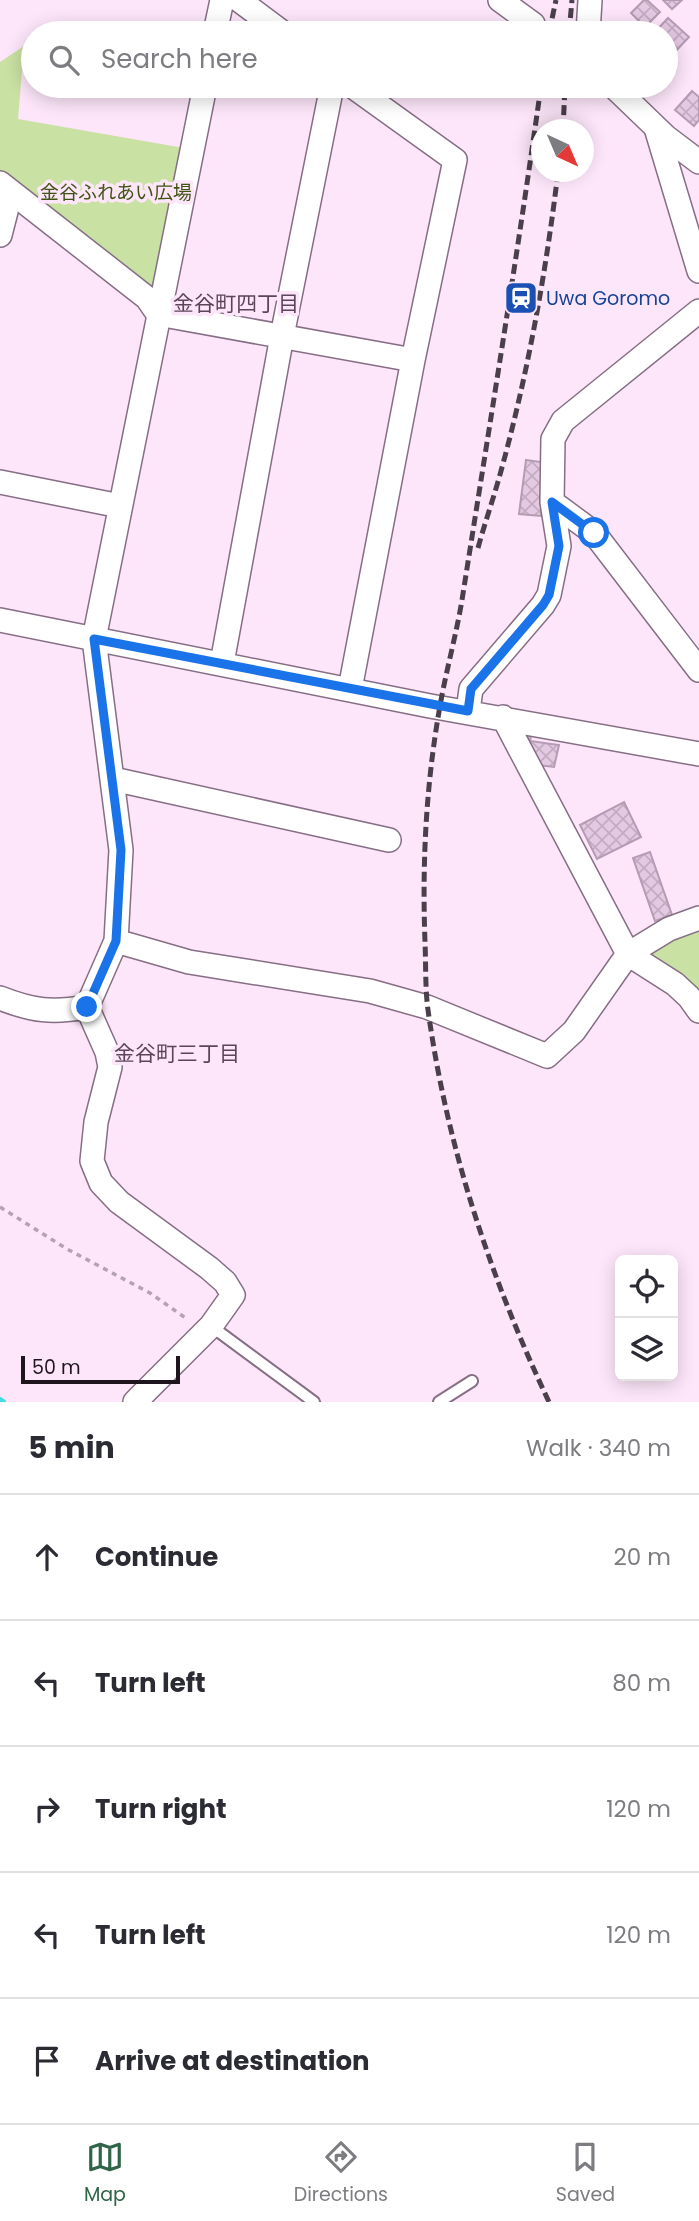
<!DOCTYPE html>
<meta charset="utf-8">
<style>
body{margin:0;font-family:Poppins,"Noto Sans JP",sans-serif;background:#f2f2f3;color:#2b2b33}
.controls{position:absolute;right:21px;bottom:21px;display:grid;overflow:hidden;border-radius:10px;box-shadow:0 4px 18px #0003}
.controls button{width:63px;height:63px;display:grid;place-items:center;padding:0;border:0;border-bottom:2px solid #e1e1e2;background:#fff;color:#2b2b33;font:35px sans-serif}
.compass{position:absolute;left:531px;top:119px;width:63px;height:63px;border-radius:50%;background:#fff;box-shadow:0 4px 18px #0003;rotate:136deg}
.scale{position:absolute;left:21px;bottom:18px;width:159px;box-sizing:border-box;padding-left:7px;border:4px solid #1e151e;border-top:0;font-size:19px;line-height:24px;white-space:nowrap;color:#1e151e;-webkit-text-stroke:5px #fde6fa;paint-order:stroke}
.stop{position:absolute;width:21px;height:21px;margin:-16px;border:5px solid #1a73e8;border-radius:50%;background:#fff}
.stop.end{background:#1a73e8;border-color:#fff;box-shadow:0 2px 7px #0008}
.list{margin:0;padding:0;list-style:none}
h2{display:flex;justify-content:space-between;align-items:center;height:91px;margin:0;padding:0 28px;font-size:30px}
h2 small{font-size:23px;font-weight:400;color:#7c7c81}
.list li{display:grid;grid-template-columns:46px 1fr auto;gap:21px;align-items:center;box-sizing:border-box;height:126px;padding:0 28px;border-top:2px solid #e1e1e2}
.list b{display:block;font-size:26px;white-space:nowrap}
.list em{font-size:23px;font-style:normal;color:#7c7c81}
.icon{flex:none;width:38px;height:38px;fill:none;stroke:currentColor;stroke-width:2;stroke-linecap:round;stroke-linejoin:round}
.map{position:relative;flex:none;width:699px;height:1402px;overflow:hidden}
.search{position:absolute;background:#fff;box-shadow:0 4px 18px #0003;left:21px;right:21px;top:21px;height:77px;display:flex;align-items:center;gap:18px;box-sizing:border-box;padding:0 24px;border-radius:38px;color:#7c7c81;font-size:26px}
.sheet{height:721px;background:#fff}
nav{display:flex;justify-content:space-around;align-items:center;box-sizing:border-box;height:98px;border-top:2px solid #e1e1e2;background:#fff;font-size:19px;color:#7c7c81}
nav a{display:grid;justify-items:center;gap:4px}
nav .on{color:#306449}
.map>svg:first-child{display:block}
.green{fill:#c9e1a2}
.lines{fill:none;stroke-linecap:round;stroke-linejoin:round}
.stream{stroke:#44dce0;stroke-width:6}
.building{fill:url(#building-cross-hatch);stroke:#b59bb3;stroke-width:2}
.lane-casing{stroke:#866e84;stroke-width:14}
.street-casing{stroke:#866e84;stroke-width:26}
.path{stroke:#b4a2b2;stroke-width:3.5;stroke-dasharray:5 5;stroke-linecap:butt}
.lane{stroke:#fff;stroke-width:10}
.street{stroke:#fff;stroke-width:23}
.rail{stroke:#4a3f4a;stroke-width:5;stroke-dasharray:10 5;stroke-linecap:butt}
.route{stroke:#1a73e8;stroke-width:9}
.labels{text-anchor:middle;stroke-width:7;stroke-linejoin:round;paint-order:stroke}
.park-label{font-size:19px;fill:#405413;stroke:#fde6fa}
.transit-label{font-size:19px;fill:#164399;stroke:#fde6fa;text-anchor:start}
.neighbourhood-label{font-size:21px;fill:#5c455a;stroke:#fde6fa}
</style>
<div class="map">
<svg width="699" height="1402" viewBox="0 0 699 1402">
<defs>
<pattern id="building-cross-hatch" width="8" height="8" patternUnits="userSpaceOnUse" patternTransform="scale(1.75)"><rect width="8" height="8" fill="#e4c9e2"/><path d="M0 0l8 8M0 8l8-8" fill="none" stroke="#c3acc1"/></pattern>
</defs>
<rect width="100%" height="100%" fill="#fde6fa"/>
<!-- green -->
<path class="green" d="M24,46l-6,73 166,29 -28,142 -156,-117v-111z
M699,931v68l-47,-41v-6l28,-15z"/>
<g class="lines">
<!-- stream -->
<path class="stream" d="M0,1400l3,2"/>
</g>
<!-- building -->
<path class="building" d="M644,0h3l13,12 -15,15 -14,-14z
M663,0h19l-10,9z
M668,18l21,19 -17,18 -6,-6v-16h-12z
M692,91l7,6v23l-5,6 -19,-16z
M526,460l22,3 -7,53 -22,-2z
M524,735l7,1 -1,5 29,4 -5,22 -16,-2z
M624,802l17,35 -44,22 -17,-34z
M650,852l22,63 -17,6 -22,-63z"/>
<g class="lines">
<defs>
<path id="lane" d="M211,1326l103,76
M439,1402l33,-21"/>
<path id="street" d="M239,0l44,33
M500,0l33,24
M215,33l7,-33
M588,33l2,-33
M613,86l53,51 33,25
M656,128l43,143
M0,183l147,115 11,16 255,46
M0,235l11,-43
M0,482l120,24
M552,502l42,31 105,137
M0,620l430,86 269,48
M222,663l60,-327 50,-250
M350,689l63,-329 42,-200 -103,-74
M468,711l3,-22 72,-84 6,-10 10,-49 -7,-44 1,-63 10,-18 136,-110
M503,717l125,237 47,30 14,13 10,14
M113,779l276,61
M116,941l73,21 181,29 57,16 120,49 27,-25 54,-77 41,-25 30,-11
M0,998c33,13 52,15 87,9
M135,1402l76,-76 22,-31 -8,-13 -16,-14 -90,-66 -18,-19 -9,-22 4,-39 14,-55 -3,-15 -20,-45 29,-66 5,-91 -27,-211 111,-553"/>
</defs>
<!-- lane casing -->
<use href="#lane" class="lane-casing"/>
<!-- street casing -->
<use href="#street" class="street-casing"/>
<!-- path -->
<path class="path" d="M0,1207l67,42 83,44 37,26"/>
<!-- lane -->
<use href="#lane" class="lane"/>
<!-- street -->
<use href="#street" class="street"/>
<!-- rail -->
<path class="rail" d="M549,33l7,-33
M569,33l3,-33
M541,86c-24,172 -52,343 -79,514 -6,36 -16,71 -22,106 -14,78 -18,157 -15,236 1,22 0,46 3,68 19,137 62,267 121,392
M563,130l2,-44
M478,548c7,-26 16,-51 23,-77 27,-98 45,-199 57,-299"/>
</g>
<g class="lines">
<!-- route -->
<path class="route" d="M87,1007l29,-66 5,-91 -27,-211 374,72 3,-22 72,-84 6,-10 10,-49 -7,-44 42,31"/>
</g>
<!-- icons -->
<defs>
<symbol id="station-square" viewBox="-11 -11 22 22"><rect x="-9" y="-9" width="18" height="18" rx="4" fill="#1a4fb4" stroke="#fde6fa"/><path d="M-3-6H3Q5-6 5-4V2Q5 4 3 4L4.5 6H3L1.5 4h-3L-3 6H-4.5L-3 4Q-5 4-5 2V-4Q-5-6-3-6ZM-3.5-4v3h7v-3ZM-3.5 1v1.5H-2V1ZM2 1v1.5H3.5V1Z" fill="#fff"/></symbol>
</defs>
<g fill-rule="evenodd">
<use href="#station-square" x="502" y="279" width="38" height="38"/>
</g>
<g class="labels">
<!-- park labels -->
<g class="park-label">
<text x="116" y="199">金谷ふれあい広場</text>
</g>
<!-- transit labels -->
<g class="transit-label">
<text x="546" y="305">Uwa Goromo</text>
</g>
<!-- neighbourhood labels -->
<g class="neighbourhood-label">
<text x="236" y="311">金谷町四丁目</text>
<text x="177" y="1061">金谷町三丁目</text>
</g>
</g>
</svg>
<div class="controls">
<button><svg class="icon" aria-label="locate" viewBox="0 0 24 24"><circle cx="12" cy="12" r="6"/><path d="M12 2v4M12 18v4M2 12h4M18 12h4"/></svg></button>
<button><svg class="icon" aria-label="layers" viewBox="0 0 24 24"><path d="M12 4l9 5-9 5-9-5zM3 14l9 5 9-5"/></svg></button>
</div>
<svg class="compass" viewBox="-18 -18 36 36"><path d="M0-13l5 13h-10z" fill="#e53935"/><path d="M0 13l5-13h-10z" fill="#7c7c81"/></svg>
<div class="scale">50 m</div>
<div class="stop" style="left:594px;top:533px"></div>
<div class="stop end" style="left:87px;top:1007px"></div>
<div class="search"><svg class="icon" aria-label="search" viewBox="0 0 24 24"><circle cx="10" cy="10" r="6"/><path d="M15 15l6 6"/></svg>Search here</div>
</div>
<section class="sheet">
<h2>5 min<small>Walk · 340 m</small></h2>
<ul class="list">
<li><svg class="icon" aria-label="ahead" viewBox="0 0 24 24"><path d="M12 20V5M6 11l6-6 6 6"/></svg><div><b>Continue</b></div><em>20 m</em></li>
<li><svg class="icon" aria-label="left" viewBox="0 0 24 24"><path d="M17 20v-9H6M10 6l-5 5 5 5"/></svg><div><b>Turn left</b></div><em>80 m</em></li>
<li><svg class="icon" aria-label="right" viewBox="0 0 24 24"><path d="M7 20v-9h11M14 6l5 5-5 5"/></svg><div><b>Turn right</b></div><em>120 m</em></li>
<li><svg class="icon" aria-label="left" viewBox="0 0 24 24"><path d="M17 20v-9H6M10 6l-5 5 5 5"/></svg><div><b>Turn left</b></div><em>120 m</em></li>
<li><svg class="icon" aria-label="arrive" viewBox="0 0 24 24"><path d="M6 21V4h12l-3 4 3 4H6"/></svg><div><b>Arrive at destination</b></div></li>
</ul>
</section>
<nav>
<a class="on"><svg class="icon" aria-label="map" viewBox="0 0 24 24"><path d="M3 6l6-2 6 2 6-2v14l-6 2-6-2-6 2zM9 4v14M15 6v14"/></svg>Map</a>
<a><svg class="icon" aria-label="directions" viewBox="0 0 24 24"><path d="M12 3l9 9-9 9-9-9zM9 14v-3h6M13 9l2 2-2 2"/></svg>Directions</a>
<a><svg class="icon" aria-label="saved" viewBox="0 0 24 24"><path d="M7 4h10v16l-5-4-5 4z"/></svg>Saved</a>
</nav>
